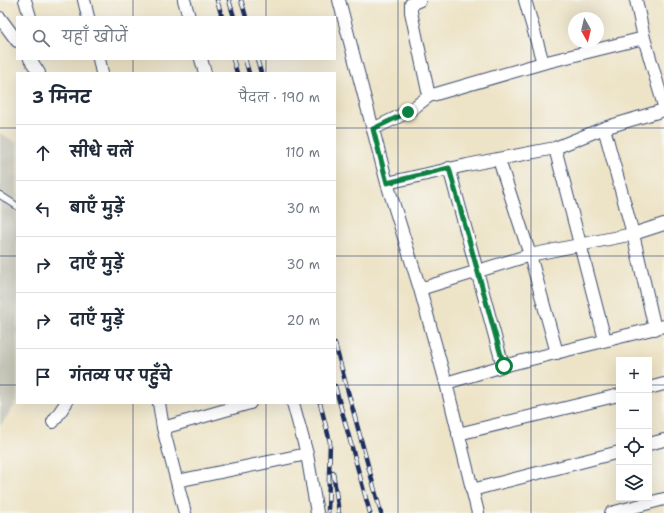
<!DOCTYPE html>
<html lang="hi">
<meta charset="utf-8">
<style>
body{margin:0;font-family:"Shantell Sans","Playpen Sans Deva",sans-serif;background:#f6f6f7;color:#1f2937}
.controls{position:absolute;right:12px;bottom:12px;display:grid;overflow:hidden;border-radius:0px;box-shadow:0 4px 16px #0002}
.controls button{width:36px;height:36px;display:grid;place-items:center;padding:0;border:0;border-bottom:1px solid #e0e1e3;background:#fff;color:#1f2937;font:20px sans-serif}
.compass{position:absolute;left:568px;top:12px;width:36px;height:36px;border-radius:50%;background:#fff;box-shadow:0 4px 16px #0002;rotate:172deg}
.stop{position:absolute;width:12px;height:12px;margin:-9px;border:3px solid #0b8043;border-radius:50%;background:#fff}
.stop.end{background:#0b8043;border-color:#fff;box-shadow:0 1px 4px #0008}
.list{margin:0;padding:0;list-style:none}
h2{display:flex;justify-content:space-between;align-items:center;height:52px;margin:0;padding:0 16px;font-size:17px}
h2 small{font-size:13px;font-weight:400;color:#747a83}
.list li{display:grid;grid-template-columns:26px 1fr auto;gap:12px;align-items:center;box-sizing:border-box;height:56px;padding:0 16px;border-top:1px solid #e0e1e3}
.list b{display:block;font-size:15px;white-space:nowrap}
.list em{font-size:13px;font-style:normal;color:#747a83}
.icon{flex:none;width:22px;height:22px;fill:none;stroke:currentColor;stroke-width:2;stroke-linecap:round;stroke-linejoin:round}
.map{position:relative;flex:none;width:664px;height:513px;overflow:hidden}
.search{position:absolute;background:#fff;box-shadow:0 4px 16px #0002;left:16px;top:16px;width:320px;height:44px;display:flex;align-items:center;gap:10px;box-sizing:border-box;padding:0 14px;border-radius:0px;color:#747a83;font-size:15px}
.panel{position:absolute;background:#fff;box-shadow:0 4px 16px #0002;left:16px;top:72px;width:320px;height:332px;border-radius:0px}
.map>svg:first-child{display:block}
.industrial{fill:#c5c5b8}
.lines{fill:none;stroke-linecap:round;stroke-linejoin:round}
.lane-casing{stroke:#3a4a6e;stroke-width:8}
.street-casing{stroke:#3a4a6e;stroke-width:14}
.lane{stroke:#fff;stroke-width:6}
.street{stroke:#fff;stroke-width:12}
.rail-casing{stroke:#1b2f5e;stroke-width:4.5}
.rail{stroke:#f6f6f2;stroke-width:3;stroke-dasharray:9;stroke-linecap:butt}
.route{stroke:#0b8043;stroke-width:5}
.grid{fill:none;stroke:#1b2f5e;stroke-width:1;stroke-opacity:0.55}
</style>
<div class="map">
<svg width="664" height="513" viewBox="0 0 664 513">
<rect width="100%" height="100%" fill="#f6f6f2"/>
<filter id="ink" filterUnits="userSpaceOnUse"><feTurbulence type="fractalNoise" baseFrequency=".025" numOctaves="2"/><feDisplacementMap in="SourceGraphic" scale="8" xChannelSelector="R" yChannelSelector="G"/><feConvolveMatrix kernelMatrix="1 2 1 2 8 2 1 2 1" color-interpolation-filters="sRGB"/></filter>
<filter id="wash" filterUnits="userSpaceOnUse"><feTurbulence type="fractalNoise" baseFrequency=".012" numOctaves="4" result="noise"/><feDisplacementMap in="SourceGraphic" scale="16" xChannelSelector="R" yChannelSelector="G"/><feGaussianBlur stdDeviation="0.9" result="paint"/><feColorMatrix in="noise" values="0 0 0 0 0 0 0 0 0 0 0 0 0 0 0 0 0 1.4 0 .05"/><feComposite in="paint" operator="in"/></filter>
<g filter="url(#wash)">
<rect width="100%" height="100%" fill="#ede3c6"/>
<!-- industrial -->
<path class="industrial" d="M0,133l17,10v259l-17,24z"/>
</g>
<g filter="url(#ink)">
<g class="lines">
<defs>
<path id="lane" d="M0,195l17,11"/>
<path id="street" d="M25,0l5,17
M84,0l4,17
M184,0l5,17
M339,0l48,183 33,106 26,94 32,130
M420,0l-9,4v8l18,84
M525,0l18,63
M636,0l8,38 20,68
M0,18l17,23
M30,59l9,14
M99,59l3,14
M201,59l4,14
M604,128l29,106 22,95
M373,129l35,-17 21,-16 114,-33 101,-25
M555,148l50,192
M499,160l31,95 27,98
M449,168l54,198
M387,183l80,-18 88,-17 49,-20 60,-18
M420,289l110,-34 103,-21 31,-10
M446,383l57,-17 161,-40
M649,388l15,-4
M159,403l4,25 22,85
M293,403l14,51 10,59
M53,422l13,-19
M163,428l87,-25
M458,434l161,-39
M649,444l15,-4
M177,481l130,-27
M472,490l147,-38
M611,513l53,-14"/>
</defs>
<!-- lane casing -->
<use href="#lane" class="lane-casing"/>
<!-- street casing -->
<use href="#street" class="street-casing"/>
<!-- lane -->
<use href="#lane" class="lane"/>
<!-- street -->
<use href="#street" class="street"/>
<defs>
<path id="rail" d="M217,0l5,17
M229,0l5,17
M241,0l5,17
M233,59l4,14
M245,59l4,14
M257,59l4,14
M335,344l46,169
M335,386l35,127
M320,403l10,39 -2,71
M333,472l6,41"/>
</defs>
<!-- rail casing -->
<use href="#rail" class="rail-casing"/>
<!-- rail -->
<use href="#rail" class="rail"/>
</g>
</g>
<g class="lines" filter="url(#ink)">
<!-- route -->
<path class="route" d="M408,112l-35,17 14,54 62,-15 55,198"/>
</g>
<!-- grid -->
<path class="grid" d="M133,0v17M266,0v17M398,0v513M531,0v513M133,59v14M266,59v14M0,128h17M335,128h329M0,256h17M335,256h329M0,385h17M335,385h284M649,385h15M133,403v110M266,403v110"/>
</svg>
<div class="controls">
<button>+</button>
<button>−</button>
<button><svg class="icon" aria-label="locate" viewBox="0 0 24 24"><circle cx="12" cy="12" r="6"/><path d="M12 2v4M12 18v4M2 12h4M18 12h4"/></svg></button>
<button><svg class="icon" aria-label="layers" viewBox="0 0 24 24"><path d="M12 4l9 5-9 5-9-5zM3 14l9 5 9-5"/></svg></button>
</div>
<svg class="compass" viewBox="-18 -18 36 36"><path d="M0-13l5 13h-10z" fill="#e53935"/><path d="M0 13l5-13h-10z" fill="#747a83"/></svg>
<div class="stop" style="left:504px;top:366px"></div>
<div class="stop end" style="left:408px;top:112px"></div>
<div class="search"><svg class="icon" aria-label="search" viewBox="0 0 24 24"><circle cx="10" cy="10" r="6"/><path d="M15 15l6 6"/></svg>यहाँ खोजें</div>
<section class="panel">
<h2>3 मिनट<small>पैदल · 190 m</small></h2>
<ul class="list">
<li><svg class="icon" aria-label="ahead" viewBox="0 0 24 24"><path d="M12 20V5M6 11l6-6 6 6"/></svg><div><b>सीधे चलें</b></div><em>110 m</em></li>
<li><svg class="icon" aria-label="left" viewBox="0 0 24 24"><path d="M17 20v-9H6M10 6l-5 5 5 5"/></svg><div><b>बाएँ मुड़ें</b></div><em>30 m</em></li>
<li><svg class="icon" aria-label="right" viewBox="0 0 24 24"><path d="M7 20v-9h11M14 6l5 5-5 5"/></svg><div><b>दाएँ मुड़ें</b></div><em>30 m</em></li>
<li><svg class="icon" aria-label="right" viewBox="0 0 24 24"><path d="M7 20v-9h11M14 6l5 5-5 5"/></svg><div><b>दाएँ मुड़ें</b></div><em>20 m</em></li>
<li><svg class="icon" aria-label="arrive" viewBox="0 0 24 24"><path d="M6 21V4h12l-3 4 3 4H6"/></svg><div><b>गंतव्य पर पहुँचे</b></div></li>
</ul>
</section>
</div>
